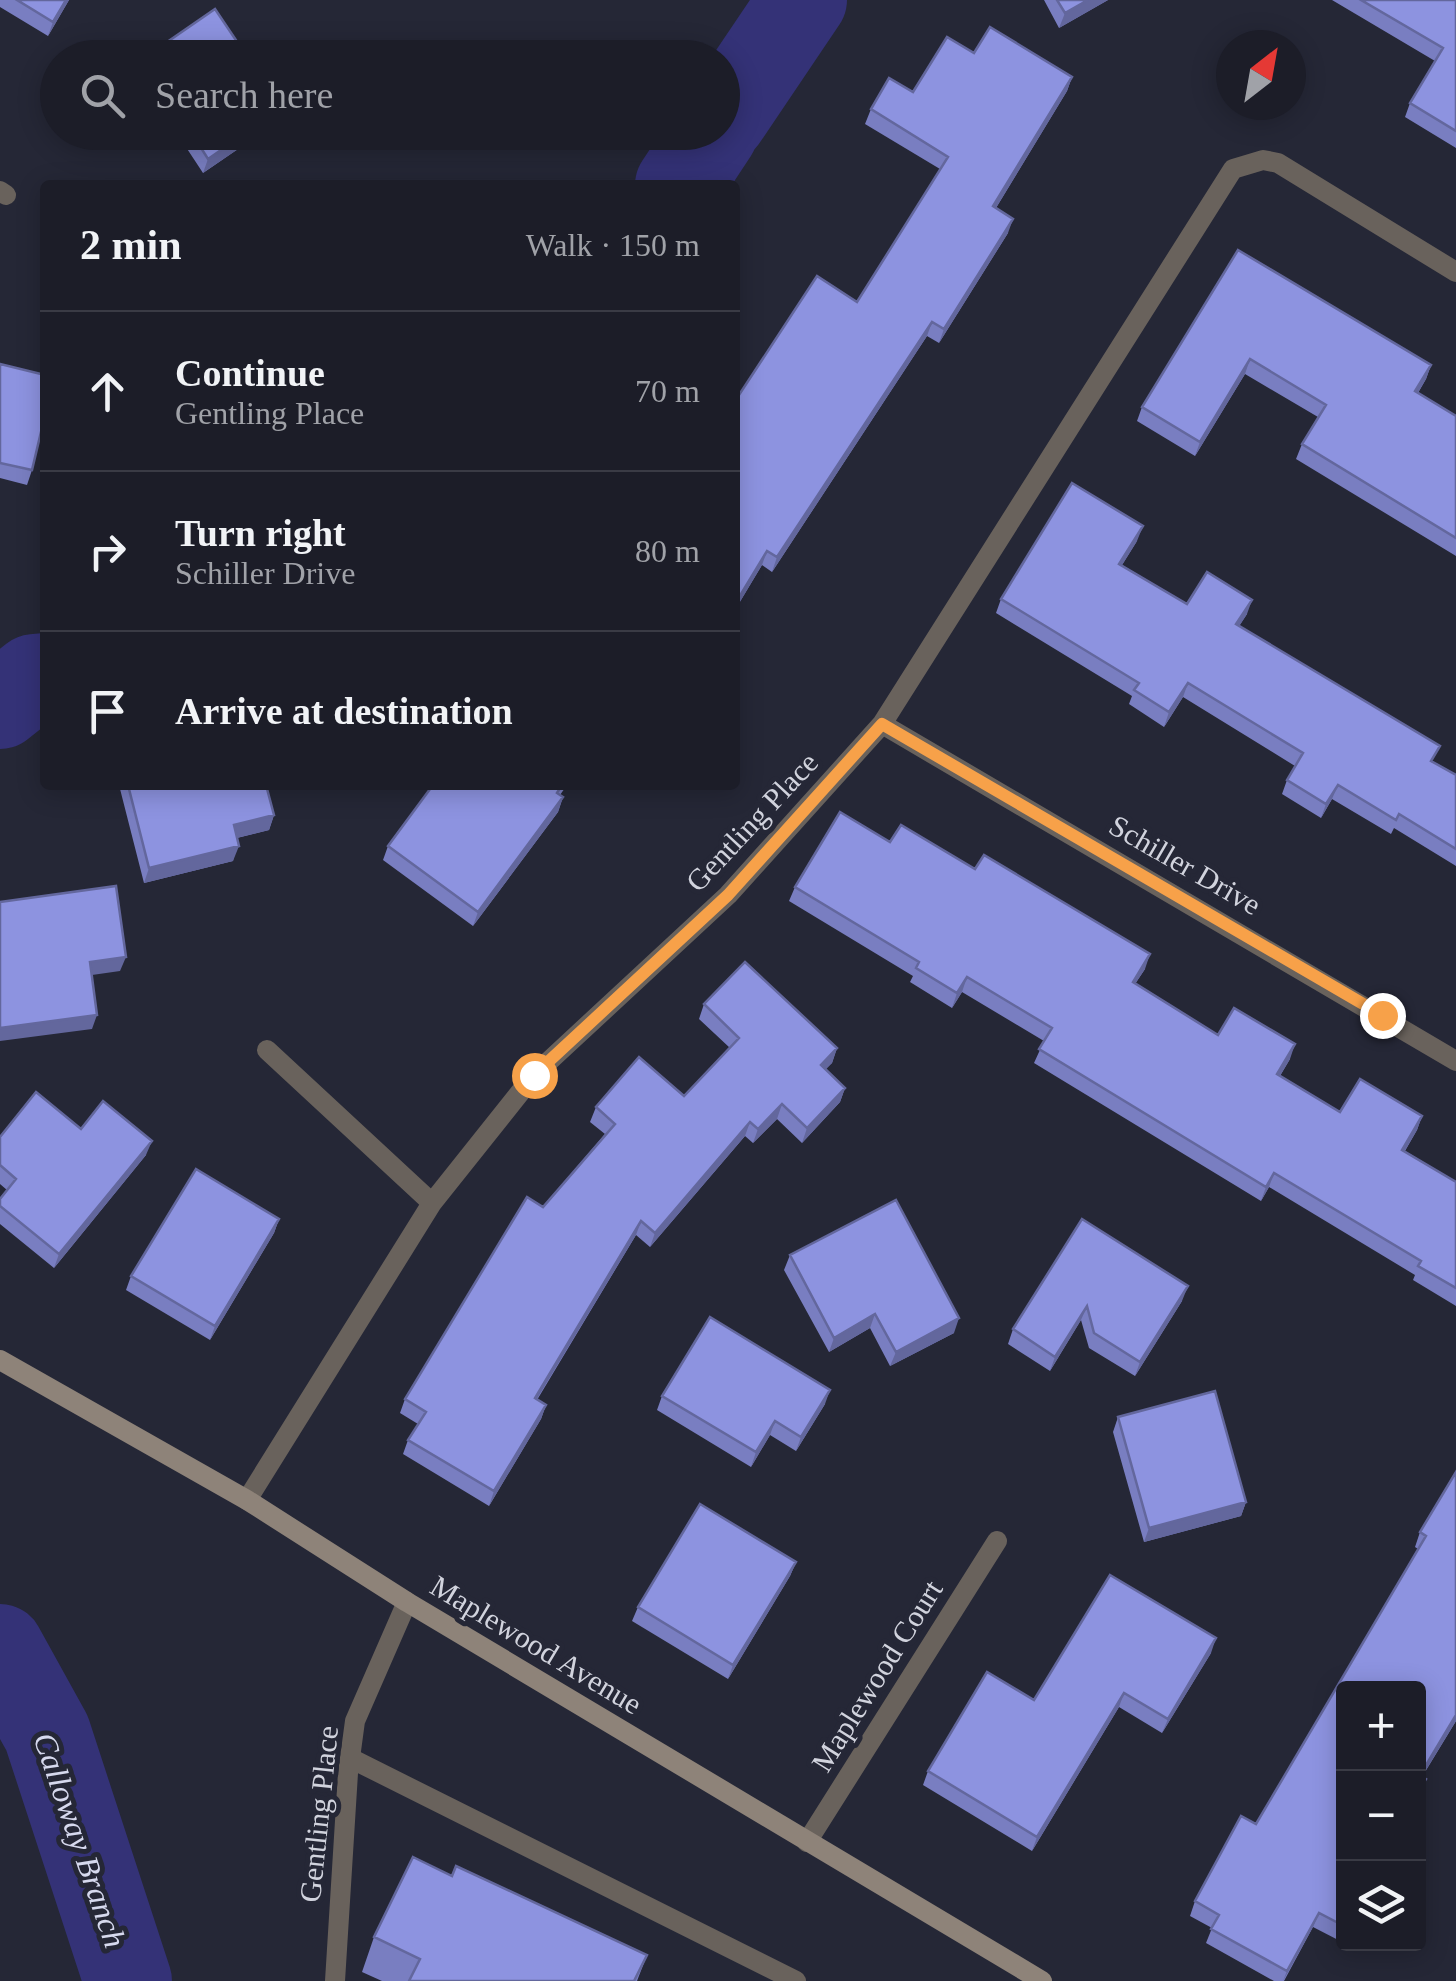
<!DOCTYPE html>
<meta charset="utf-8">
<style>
body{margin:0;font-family:Georgia,serif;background:#252630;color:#f1f3f6}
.controls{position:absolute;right:30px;bottom:30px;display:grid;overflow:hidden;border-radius:10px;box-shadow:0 5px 25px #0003}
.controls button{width:90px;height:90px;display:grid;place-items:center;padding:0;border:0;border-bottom:2px solid #3a3b45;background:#1c1d28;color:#f1f3f6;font:50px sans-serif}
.compass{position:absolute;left:1216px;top:30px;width:90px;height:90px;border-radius:50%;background:#1c1d28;box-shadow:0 5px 25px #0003;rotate:31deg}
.stop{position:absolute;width:30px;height:30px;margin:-22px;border:8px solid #f7a149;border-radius:50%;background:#fff}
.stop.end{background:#f7a149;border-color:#fff;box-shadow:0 2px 10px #0008}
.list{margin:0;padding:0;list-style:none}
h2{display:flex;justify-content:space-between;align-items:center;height:130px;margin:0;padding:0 40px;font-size:42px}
h2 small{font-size:32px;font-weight:400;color:#a0a2a8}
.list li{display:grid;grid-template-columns:65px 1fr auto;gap:30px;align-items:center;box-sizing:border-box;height:160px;padding:0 40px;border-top:2px solid #3a3b45}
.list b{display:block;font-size:38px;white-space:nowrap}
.list p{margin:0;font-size:32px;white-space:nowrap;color:#a0a2a8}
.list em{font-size:32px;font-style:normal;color:#a0a2a8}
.icon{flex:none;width:55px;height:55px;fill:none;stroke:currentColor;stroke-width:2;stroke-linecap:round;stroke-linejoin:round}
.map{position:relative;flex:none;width:1456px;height:1981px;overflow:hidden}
.search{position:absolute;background:#1c1d28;box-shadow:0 5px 25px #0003;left:40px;top:40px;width:700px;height:110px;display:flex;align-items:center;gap:25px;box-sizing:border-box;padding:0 35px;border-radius:55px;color:#a0a2a8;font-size:38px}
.panel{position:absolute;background:#1c1d28;box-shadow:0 5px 25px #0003;left:40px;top:180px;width:700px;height:610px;border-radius:10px}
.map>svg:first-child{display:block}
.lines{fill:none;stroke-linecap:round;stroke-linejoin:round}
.river{stroke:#343277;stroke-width:88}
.lane{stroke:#69625c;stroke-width:20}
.street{stroke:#69625c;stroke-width:20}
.secondary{stroke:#8e8379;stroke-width:20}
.wall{fill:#797ec1}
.shaded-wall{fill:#63679d}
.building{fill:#8d93e0;stroke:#63679d;stroke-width:2.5}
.route{stroke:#f7a149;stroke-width:12}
.labels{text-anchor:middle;stroke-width:10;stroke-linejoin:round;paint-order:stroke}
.street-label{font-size:30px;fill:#d1d3dd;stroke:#252736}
.water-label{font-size:32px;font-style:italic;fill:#d6d9ee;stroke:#252736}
</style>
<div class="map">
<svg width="1456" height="1981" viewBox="0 0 1456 1981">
<rect width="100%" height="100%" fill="#252736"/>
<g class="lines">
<!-- river -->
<path class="river" d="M722,120l81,-120
M679,185l35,-53
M0,705l34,-27 11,-1
M0,1648l47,85 81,248"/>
<!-- lane -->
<path class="lane" d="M350,1758l446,223
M335,1981l13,-208 7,-52 52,-119"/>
<!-- street -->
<path class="street" d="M0,191l6,4
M882,724l574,337
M267,1050l165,153
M247,1500l185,-297 102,-128 194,-180 154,-171 351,-555 30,-9 15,3 178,109
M807,1842l190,-301"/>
<!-- secondary -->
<path class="secondary" d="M0,1360l247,140 160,102 635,379"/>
</g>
<!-- wall -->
<path class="wall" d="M0,0h69l-21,36 -48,-29z
M1044,0h64l-49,28z
M1332,0h124v148l-51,-31 5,-14 25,-42z
M974,53l98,24 -5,14 -71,117 12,25 -69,110 -12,-7 -155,236 -10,-7 -27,45v-217l4,2 118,-93 83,-133 -75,-45 6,-15 42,-17z
M176,132h87l-60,41z
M1238,250l193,115 -5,14 -8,14 38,23v140l-160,-97 6,-15 16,-27 -73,-43 -50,82 -58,-35 5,-14z
M0,364l32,106 -5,15 -27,-7z
M1137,541l-15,24 65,39 60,10 -8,12 195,136 22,14v90l-62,-38 -3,6 -59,-35 -11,19 -39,-24 5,-14 8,-14 -112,-69 -19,30 -35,-23 3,-8 -136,-83 5,-14z
M119,785h147l8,30 -5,15 -32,8 -4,23 -89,22z
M433,785h134l-7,10 3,2 -5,15 -85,114 -90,-66 5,-14z
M890,842l255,127 -10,15 83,51 72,24 -10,17 60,36 82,4 -5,14 -12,21 51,31v124l-43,-26 2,-5 -146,-88 -8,14 -227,-138 10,-22 -82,-49 -10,16 -42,-26 3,-6 -124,-75 6,-14z
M704,1004l133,44 -5,15 -7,6 20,19 -5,14 -38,41 -25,-24 -24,24 -8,-7 -95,111 -14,-12 -99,165 9,5 -5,14 -52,87 -86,-52 5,-14 10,-16 -18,-11 5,-14 138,-192 62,-73 -15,-12 6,-15 88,-11 46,-48 -31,-29z
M81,1129l65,26 -92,113 -54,-44v-25l7,-9 -7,-6v-47z
M279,1219l-5,14 -64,107 -84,-50 5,-14z
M1082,1219l100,82 -47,75 -46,-28 -8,-28 -31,51 -42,-27 5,-15z
M790,1255l164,78 -64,33 -20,-38 -41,24 -45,-82z
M662,1396l163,8 -29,47 -26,-16 -19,32 -94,-57z
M1118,1417l128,85 -5,14 -97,26 -31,-110z
M1456,1472v249l-34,56 -2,16 -2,3v-108h-74v255l-31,-16 -29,54h-10l-68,-38 6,-15 -22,-12 5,-15 61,-77 162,-275 -3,-2 5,-15z
M796,1562l-6,14 -62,103 -96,-58 6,-14z
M1211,1653l-49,80 -43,-26 -87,144 -109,-66 5,-14 106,-71z
M452,1876l195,79 -10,26h-255l-20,-9 12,-35z"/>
<!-- shaded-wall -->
<path class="shaded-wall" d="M66,0h3l-21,36 5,-14z
M1088,0h20l-49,28 6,-15z
M1072,77l-5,14 -79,130 5,-15z
M247,132h16l-60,41 5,-14z
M1013,219l-5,14 -69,110 5,-14z
M932,322l-5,14 -155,236 5,-15z
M1250,359l-5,15 -50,82 5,-14z
M1431,365l-5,14 -16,27 5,-15z
M1143,526l-6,15 -23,37 5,-14z
M767,551l-5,14 -27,45v-6z
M1252,600l-5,14 -16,25 5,-15z
M1188,683l-5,14 -19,30 5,-15z
M1338,785l-6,14 -11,19 5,-14z
M563,797l-5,15 -85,114 5,-14z
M274,815l-5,15 -41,10 6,-15z
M239,846l-6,15 -89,22 5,-15z
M1150,954l-5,15 -18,27 6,-14z
M126,957l-6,14 -35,5 5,-14z
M967,977l-5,15 -10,16 5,-15z
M97,1015l-5,14 -92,12v-13z
M1295,1044l-5,15 -18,30 5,-15z
M837,1048l-5,15 -16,17 5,-15z
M845,1088l-5,14 -38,41 5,-15z
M782,1104l-5,15 -24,24 5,-14z
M1422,1116l-5,14 -20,34 5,-14z
M750,1122l-5,14 -95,111 5,-14z
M152,1141l-6,14 -92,113 5,-14z
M1274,1173l-5,14 -8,14 5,-14z
M279,1219l-5,14 -64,107 5,-14z
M641,1221l-5,14 -107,177 6,-14z
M1188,1286l-6,15 -47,75 5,-14z
M1087,1306l-6,14 -31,51 5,-14z
M875,1314l-5,14 -41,24 5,-14z
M959,1318l-5,15 -64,33 6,-14z
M830,1390l-5,14 -29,47 5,-14z
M546,1405l-5,14 -52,87 5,-15z
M775,1421l-5,14 -19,32 5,-15z
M1246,1502l-5,14 -97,26 5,-14z
M796,1562l-6,14 -62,103 5,-14z
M1216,1638l-5,15 -49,80 6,-14z
M1124,1693l-5,14 -87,144 5,-14z
M1456,1715v6l-38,62v-4z
M1319,1913l-6,14 -30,54 4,-10z"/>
<!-- building -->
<path class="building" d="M17,0h49l-13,22z
M1057,0h31l-23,13z
M1361,0h95v131l-46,-28 33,-55z
M215,9l33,49h-104z
M990,27l82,50 -79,129 20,13 -69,110 -12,-7 -155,235 -10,-6 -32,53v-211l4,2 78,-119 40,26 91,-145 -77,-48 18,-31 24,14 34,-55 27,16z
M191,132h56l-39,27z
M1238,250l193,115 -16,26 41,25v122l-154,-94 24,-39 -76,-46 -50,83 -58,-35z
M0,364l45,11v40l-13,55 -32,-7z
M1072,483l71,43 -24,38 68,40 20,-32 45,28 -16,24 204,122 -9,15 25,14v74l-57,-35 -3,6 -58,-35 -12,19 -39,-24 16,-27 -115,-70 -19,29 -35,-22 5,-7 -138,-84z
M128,785h138l8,30 -40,10 5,21 -90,22z
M433,785h129l-5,8 6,4 -85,115 -90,-66z
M840,812l50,30 11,-17 74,44 9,-14 166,99 -17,28 85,53 16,-27 61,36 -18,30 63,38 20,-33 62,37 -20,34 54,32v106l-38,-22 3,-5 -147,-88 -8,14 -227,-138 13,-21 -85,-51 -10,16 -41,-25 3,-6 -124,-75z
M116,886l10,71 -36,5 7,53 -97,13v-126z
M745,962l92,86 -16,17 24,23 -38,40 -25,-24 -24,25 -8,-7 -95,111 -14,-12 -106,177 11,7 -52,86 -86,-51 18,-28 -21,-13 122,-202 16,10 72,-83 -19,-17 43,-50 45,39 55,-58 -35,-34z
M36,1092l45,37 22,-28 49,40 -93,113 -59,-48v-7l16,-20 -16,-14v-28z
M196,1169l83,50 -64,107 -84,-50z
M896,1200l63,118 -63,34 -21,-38 -41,24 -44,-83z
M1082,1219l106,67 -48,76 -46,-29 -7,-27 -32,51 -42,-28z
M710,1317l120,73 -29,47 -26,-16 -19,31 -94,-56z
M1215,1391l31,111 -97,26 -31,-111z
M1456,1472v243l-36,60 6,4 -8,12v-103h-74v238l-25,-13 -32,58 -76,-42 8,-14 -24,-14 46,-85 15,8 170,-288 -6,-4z
M700,1504l96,58 -63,103 -95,-58z
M1110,1575l106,63 -48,81 -44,-26 -87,144 -109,-66 59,-99 47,28z
M413,1857l39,19 4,-10 191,89 -13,26h-225l11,-22 -46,-22z"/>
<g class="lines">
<!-- route -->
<path class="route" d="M534,1075l194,-180 154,-171 500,291"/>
</g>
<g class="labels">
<!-- street labels -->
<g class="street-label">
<text transform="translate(752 822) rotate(-47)" y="10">Gentling Place</text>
<text transform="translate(1185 865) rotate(30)" y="10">Schiller Drive</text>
<text transform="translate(536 1645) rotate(31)" y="10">Maplewood Avenue</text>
<text transform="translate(877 1676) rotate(-58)" y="10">Maplewood Court</text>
<text transform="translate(319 1814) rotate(-84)" y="10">Gentling Place</text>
</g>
<!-- water labels -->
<g class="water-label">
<text transform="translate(80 1840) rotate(71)" y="11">Calloway Branch</text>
</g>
</g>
</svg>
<div class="controls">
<button>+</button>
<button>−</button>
<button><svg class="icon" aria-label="layers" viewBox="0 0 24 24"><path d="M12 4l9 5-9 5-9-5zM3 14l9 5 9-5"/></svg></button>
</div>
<svg class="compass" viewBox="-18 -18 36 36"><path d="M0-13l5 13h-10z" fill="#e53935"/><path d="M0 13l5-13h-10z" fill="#a0a2a8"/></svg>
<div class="stop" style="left:534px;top:1075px"></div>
<div class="stop end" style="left:1382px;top:1015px"></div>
<div class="search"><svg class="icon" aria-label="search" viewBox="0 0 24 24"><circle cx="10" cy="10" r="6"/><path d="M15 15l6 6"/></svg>Search here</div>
<section class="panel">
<h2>2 min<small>Walk · 150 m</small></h2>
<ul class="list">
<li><svg class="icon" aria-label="ahead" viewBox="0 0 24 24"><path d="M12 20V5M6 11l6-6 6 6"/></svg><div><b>Continue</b><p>Gentling Place</p></div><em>70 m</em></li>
<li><svg class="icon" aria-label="right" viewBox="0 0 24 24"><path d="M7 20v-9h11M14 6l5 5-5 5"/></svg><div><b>Turn right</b><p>Schiller Drive</p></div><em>80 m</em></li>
<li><svg class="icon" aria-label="arrive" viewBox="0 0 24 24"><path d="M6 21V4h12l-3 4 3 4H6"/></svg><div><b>Arrive at destination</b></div></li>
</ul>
</section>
</div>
